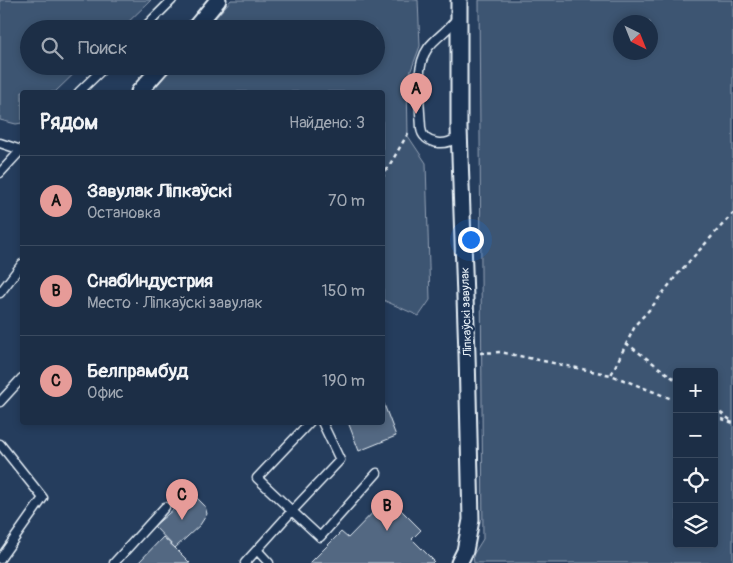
<!DOCTYPE html>
<html lang="ru">
<meta charset="utf-8">
<style>
body{margin:0;font-family:Pangolin,sans-serif;background:#293a51;color:#f1f3f6}
.controls{position:absolute;right:15px;bottom:15px;display:grid;overflow:hidden;border-radius:5px;box-shadow:0 2px 8px #0003}
.controls button{width:45px;height:45px;display:grid;place-items:center;padding:0;border:0;border-bottom:1px solid #3a4a5f;background:#1c2e46;color:#f1f3f6;font:25px sans-serif}
.compass{position:absolute;left:613px;top:15px;width:45px;height:45px;border-radius:50%;background:#1c2e46;box-shadow:0 2px 8px #0003;rotate:137deg}
.you{position:absolute;left:470px;top:239px;width:18px;height:18px;margin:-12px;border:4px solid #fff;border-radius:50%;background:#1a73e8;box-shadow:0 0 0 8px #1a73e833}
.badge{display:grid;place-items:center;width:32px;height:32px;border-radius:50%;background:#e69b98;color:#111;font-size:16px;font-weight:700}
.pin{position:absolute;translate:-50% -41px;filter:drop-shadow(0 1px 2px #0008)}
.pin::after{content:'';position:absolute;top:26px;width:18px;height:15px;background:inherit;clip-path:polygon(0 0,100% 0,50% 100%)}
.list{margin:0;padding:0;list-style:none}
h2{display:flex;justify-content:space-between;align-items:center;height:65px;margin:0;padding:0 20px;font-size:21px}
h2 small{font-size:16px;font-weight:400;color:#a0a8b3}
.list li{display:grid;grid-template-columns:32px 1fr auto;gap:15px;align-items:center;box-sizing:border-box;height:90px;padding:0 20px;border-top:1px solid #3a4a5f}
.list b{display:block;font-size:19px;white-space:nowrap}
.list p{margin:0;font-size:16px;white-space:nowrap;color:#a0a8b3}
.list em{font-size:16px;font-style:normal;color:#a0a8b3}
.icon{flex:none;width:28px;height:28px;fill:none;stroke:currentColor;stroke-width:2;stroke-linecap:round;stroke-linejoin:round}
.map{position:relative;flex:none;width:733px;height:563px;overflow:hidden}
.search{position:absolute;background:#1c2e46;box-shadow:0 2px 8px #0003;left:20px;top:20px;width:365px;height:55px;display:flex;align-items:center;gap:12px;box-sizing:border-box;padding:0 18px;border-radius:28px;color:#a0a8b3;font-size:19px}
.panel{position:absolute;background:#1c2e46;box-shadow:0 2px 8px #0003;left:20px;top:90px;width:365px;height:335px;border-radius:5px}
.map>svg:first-child{display:block}
.green{fill:#3e5472;stroke:#93a2b5;fill-rule:evenodd}
.building{fill:#536782;stroke:#e8f1f8}
.lines{fill:none;stroke-linecap:round;stroke-linejoin:round}
.service-casing{stroke:#e8f1f8;stroke-width:11}
.minor-casing{stroke:#e8f1f8;stroke-width:19}
.path{stroke:#e8f1f8;stroke-width:2.5;stroke-dasharray:4 4;stroke-linecap:butt}
.service{stroke:#1d3557;stroke-width:8}
.minor{stroke:#1d3557;stroke-width:15}
.labels{text-anchor:middle;stroke-width:4.5;stroke-linejoin:round;paint-order:stroke}
.street-label{font-size:12px;fill:#e8f1f8;stroke:#1d3557}
</style>
<div class="map">
<svg width="733" height="563" viewBox="0 0 733 563">
<rect width="100%" height="100%" fill="#253d5d"/>
<filter id="ink" filterUnits="userSpaceOnUse"><feTurbulence type="fractalNoise" baseFrequency=".02" numOctaves="2"/><feDisplacementMap in="SourceGraphic" scale="10" xChannelSelector="R" yChannelSelector="G"/><feConvolveMatrix kernelMatrix="1 2 1 2 8 2 1 2 1" color-interpolation-filters="sRGB"/></filter>
<g filter="url(#ink)">
<!-- green -->
<path class="green" d="M0,0h151l-30,29h-92v37h53l-27,26h-33v31l-6,1 -16,-4z
M231,0h187l2,46 -13,35 1,55 18,27 4,137 -11,16 -36,-16 -1,-208h-232l23,-26h203v-37h-170z
M479,0h254v563h-259l-1,-8 10,-16zM650,22v30h-30v-30zM677,372h37v172h-37z"/>
<!-- building -->
<path class="building" d="M382,399l14,37 -37,15 -11,-29h34z
M189,496l7,1 9,9 2,8 -7,11 -25,23 -21,-22z
M388,497l33,33 -9,9 22,22 -2,2h-122l31,-31 7,6z
M163,537l12,11 15,15h-52z"/>
<g class="lines">
<defs>
<path id="service" d="M457,18c-8,12 -21,19 -29,30 -14,19 -8,58 -7,80 1,17 29,20 37,7
M143,29l29,-29
M79,92l27,-26
M0,143l21,7
M0,173l22,-24
M0,293l22,-29
M0,402l22,-24
M322,422l18,38 -48,51 28,26 57,-64
M0,444l43,54 -43,61
M257,550l12,13
M114,563l51,-56
M245,563l47,-52 -35,-33 53,-56"/>
<path id="minor" d="M194,29l24,-29
M139,92l23,-26
M459,563l6,-12 6,-31 -4,-166 -8,-226v-128"/>
</defs>
<!-- service casing -->
<use href="#service" class="service-casing"/>
<!-- minor casing -->
<use href="#minor" class="minor-casing"/>
<!-- path -->
<path class="path" d="M382,178l28,-48
M626,343l51,38
M480,353l20,-1 111,23
M677,401l-66,-26 25,-51 15,-16 26,-33 56,-62
M714,408l19,14
M714,416l19,7"/>
<!-- service -->
<use href="#service" class="service"/>
<!-- minor -->
<use href="#minor" class="minor"/>
</g>
</g>
<g class="labels">
<!-- street labels -->
<g class="street-label">
<text transform="translate(466 312) rotate(-92)" y="4">Ліпкаўскі завулак</text>
</g>
</g>
</svg>
<div class="controls">
<button>+</button>
<button>−</button>
<button><svg class="icon" aria-label="locate" viewBox="0 0 24 24"><circle cx="12" cy="12" r="6"/><path d="M12 2v4M12 18v4M2 12h4M18 12h4"/></svg></button>
<button><svg class="icon" aria-label="layers" viewBox="0 0 24 24"><path d="M12 4l9 5-9 5-9-5zM3 14l9 5 9-5"/></svg></button>
</div>
<svg class="compass" viewBox="-18 -18 36 36"><path d="M0-13l5 13h-10z" fill="#e53935"/><path d="M0 13l5-13h-10z" fill="#a0a8b3"/></svg>
<div class="you"></div>
<div class="pin badge" style="left:416px;top:114px">A</div>
<div class="pin badge" style="left:387px;top:531px">B</div>
<div class="pin badge" style="left:182px;top:520px">C</div>
<div class="search"><svg class="icon" aria-label="search" viewBox="0 0 24 24"><circle cx="10" cy="10" r="6"/><path d="M15 15l6 6"/></svg>Поиск</div>
<section class="panel">
<h2>Рядом<small>Найдено: 3</small></h2>
<ul class="list">
<li><span class="badge">A</span><div><b>Завулак Ліпкаўскі</b><p>Остановка</p></div><em>70 m</em></li>
<li><span class="badge">B</span><div><b>СнабИндустрия</b><p>Место · Ліпкаўскі завулак</p></div><em>150 m</em></li>
<li><span class="badge">C</span><div><b>Белпрамбуд</b><p>Офис</p></div><em>190 m</em></li>
</ul>
</section>
</div>
